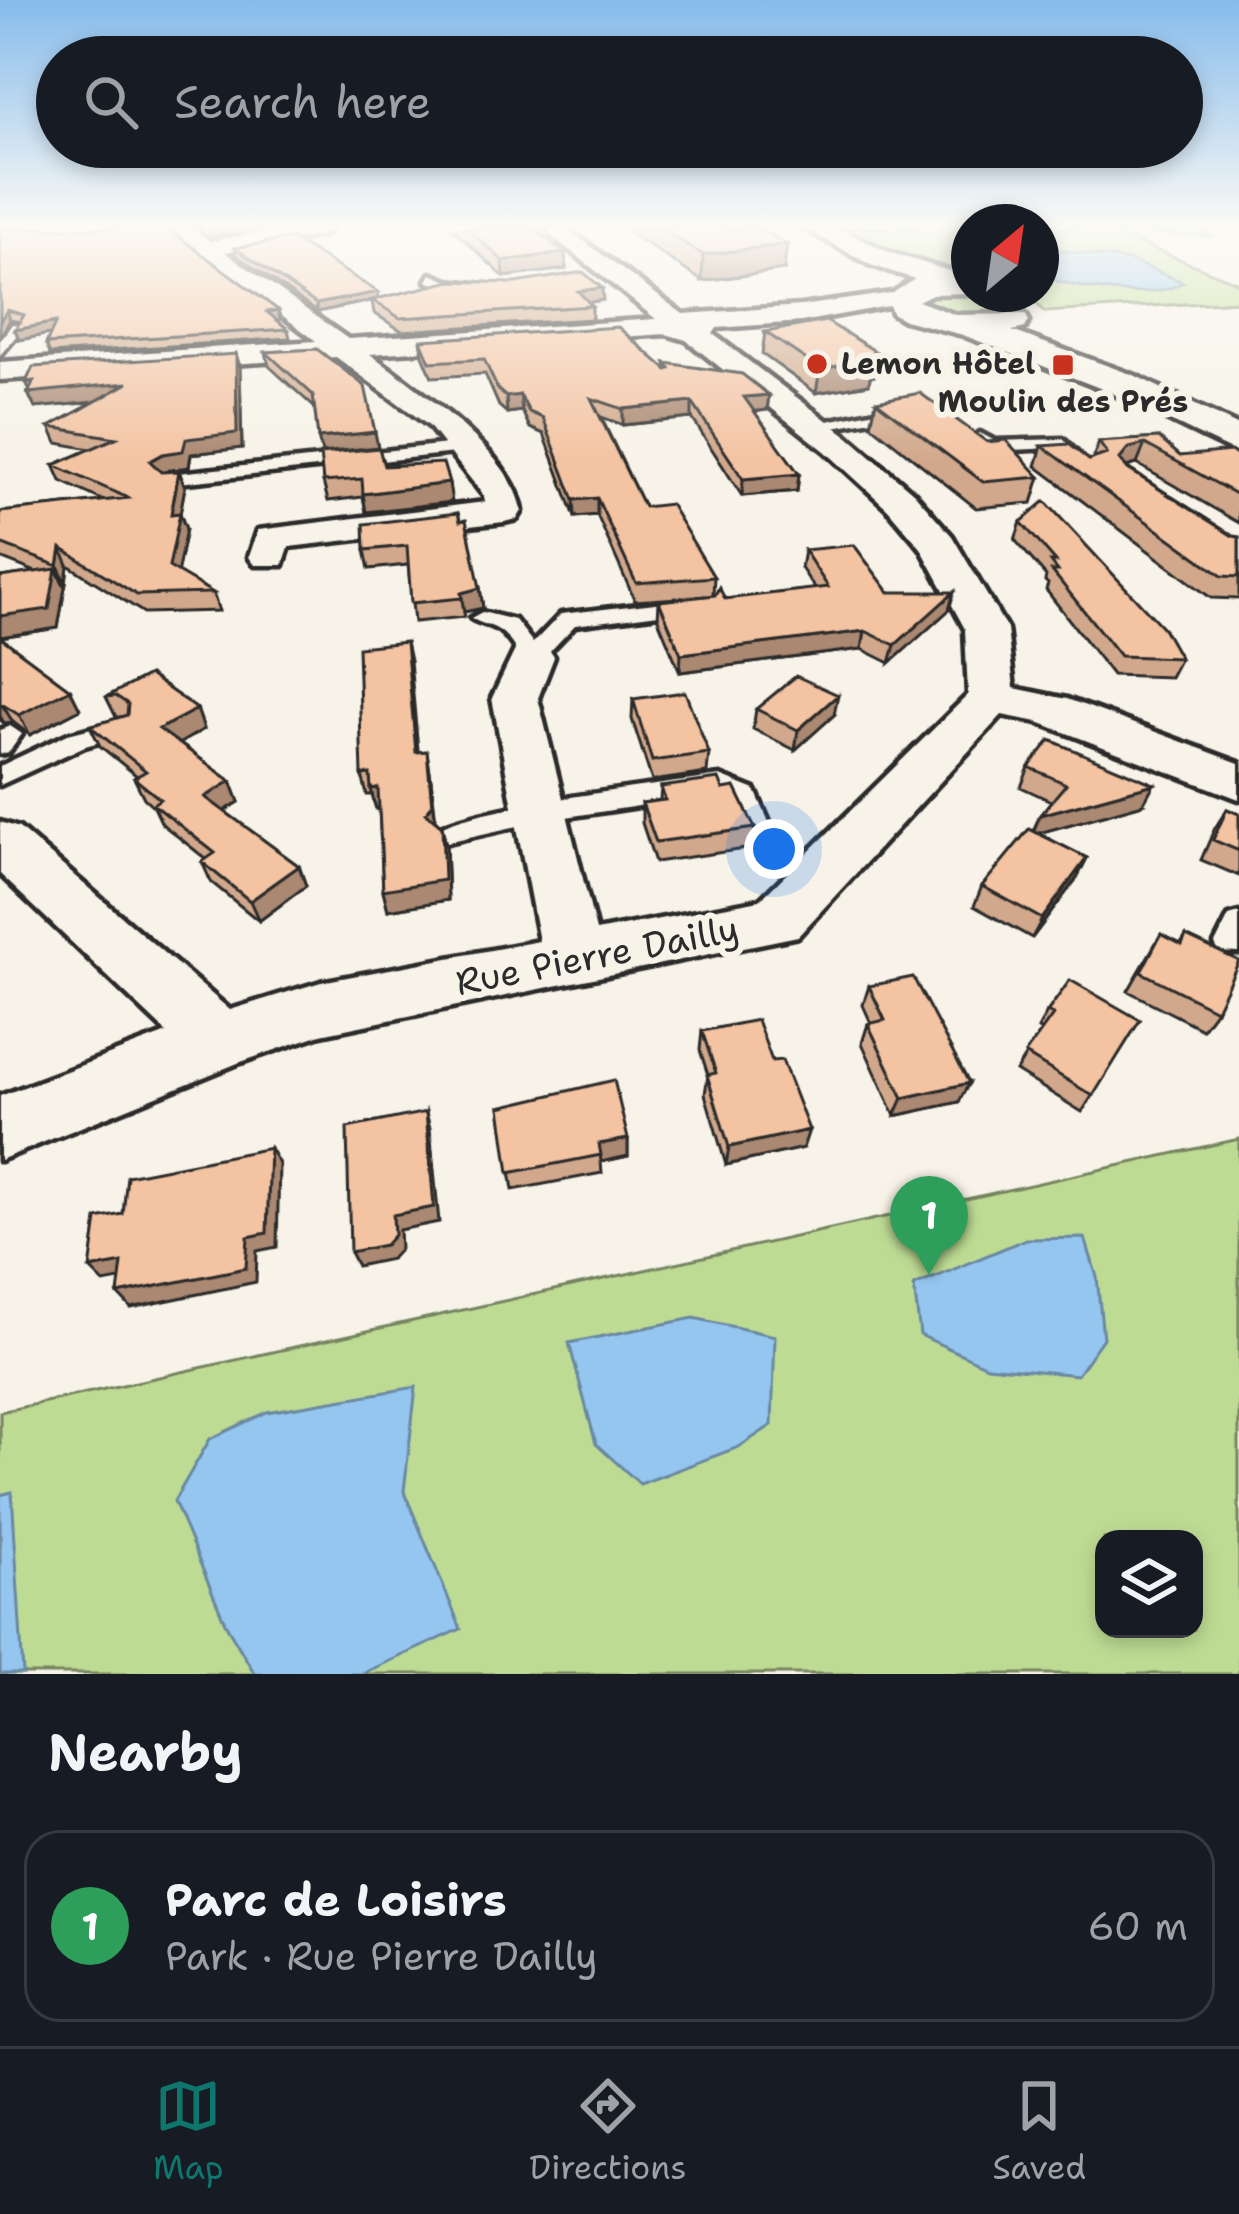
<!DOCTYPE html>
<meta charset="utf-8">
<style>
body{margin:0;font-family:"Shantell Sans",sans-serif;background:#20242c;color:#f1f3f6}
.controls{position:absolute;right:36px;bottom:36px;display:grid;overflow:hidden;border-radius:24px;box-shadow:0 6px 18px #0003}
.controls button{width:108px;height:108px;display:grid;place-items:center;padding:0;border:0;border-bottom:3px solid #363941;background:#171b24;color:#f1f3f6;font:60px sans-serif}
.compass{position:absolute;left:951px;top:204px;width:108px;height:108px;border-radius:50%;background:#171b24;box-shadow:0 6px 18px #0003;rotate:29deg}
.you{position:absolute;left:774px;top:849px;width:42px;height:42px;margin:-30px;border:9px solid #fff;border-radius:50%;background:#1a73e8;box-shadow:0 0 0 18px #1a73e833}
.badge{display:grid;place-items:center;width:78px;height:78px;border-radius:50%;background:#0f766e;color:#fff;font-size:39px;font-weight:700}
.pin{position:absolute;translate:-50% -99px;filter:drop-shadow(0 3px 6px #0008)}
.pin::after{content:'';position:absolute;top:63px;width:42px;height:36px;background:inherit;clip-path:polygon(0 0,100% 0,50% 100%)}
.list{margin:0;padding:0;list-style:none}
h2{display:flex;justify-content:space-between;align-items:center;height:156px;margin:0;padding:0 48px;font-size:51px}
h2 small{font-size:39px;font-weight:400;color:#9ea1a6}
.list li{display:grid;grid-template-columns:78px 1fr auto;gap:36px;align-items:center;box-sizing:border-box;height:192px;margin:0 24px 24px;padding:0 24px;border:3px solid #363941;border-radius:36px}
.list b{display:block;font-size:45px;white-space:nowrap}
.list p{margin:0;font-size:39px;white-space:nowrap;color:#9ea1a6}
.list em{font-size:39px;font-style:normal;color:#9ea1a6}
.icon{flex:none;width:66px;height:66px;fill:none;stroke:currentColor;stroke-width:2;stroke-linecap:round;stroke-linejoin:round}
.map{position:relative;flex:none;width:1239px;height:1674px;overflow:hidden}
.search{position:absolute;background:#171b24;box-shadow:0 6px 18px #0003;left:36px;right:36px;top:36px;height:132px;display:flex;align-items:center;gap:30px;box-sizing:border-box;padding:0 42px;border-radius:66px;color:#9ea1a6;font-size:45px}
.sheet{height:372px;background:#171b24}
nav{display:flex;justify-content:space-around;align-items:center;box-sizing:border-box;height:168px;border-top:3px solid #363941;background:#171b24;font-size:33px;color:#9ea1a6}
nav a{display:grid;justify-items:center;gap:6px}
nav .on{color:#0f766e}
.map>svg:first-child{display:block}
.green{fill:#bedb93;stroke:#74835f;stroke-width:3;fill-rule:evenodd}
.water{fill:#94c6f0;stroke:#6a88a1;stroke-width:3}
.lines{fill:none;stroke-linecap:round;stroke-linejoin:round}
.service-casing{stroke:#2b2b2b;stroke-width:9}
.minor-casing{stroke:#2b2b2b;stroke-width:9}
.secondary-casing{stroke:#2b2b2b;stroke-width:9}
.service{fill:#f7f3e8;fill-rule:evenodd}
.minor{fill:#f7f3e8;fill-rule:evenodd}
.secondary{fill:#f7f3e8;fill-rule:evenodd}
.wall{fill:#d1a88b;stroke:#2b2b2b;stroke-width:3}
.shaded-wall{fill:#aa8871;stroke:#2b2b2b;stroke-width:3}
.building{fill:#f3c3a2;stroke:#2b2b2b;stroke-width:3}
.poi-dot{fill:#c8321e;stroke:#f7f3e8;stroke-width:4.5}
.labels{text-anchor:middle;stroke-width:12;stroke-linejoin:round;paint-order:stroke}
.far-poi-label{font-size:30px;font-weight:bold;fill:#2b2b2b;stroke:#f7f3e8;text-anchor:start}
.street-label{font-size:36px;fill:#2b2b2b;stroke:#f7f3e8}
</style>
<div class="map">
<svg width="1239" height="1674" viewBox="0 0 1239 1674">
<rect width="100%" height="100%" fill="#f7f3e8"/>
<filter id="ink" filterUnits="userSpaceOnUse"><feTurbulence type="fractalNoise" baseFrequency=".00833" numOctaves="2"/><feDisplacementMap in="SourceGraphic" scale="24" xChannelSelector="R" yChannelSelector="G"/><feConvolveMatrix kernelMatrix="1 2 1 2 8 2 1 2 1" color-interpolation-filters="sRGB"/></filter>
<g filter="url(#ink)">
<!-- green -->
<path class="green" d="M834,228h135v52l-23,-5z
M1041,228h158l13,8 -101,-4 128,51v18l-195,11 -16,-18h13z
M969,290v4l39,6 9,11 -3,4 -37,7 -58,-17 -1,-4 11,-8z
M1239,1139v535h-1239v-262zM1104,1539h90v90h-90z"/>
<!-- water -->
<path class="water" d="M1052,249l79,12 52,21c-33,21 -107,6 -142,-6v-26z
M1085,1238l12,39 6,61 -26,37 -90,-9 -67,-31 -6,-49 112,-47z
M694,1318l81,18 -3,89 -33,22 -99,37 -44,-40 -27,-101z
M416,1387l-12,104 57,138 -100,45h-106l-28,-47 -53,-126 36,-62 57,-27z
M12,1492l11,182h-23v-179z"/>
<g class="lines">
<defs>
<path id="service" d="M431,274l17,7 37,4 -39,4 -19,-8z
M12,324l12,3 -24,28v-14z
M909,404l8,5 -2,3 -103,19 -8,-5z
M980,433l15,8 68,-2 30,30 -15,4 -25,-25 -61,3 -20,-13z
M467,442l8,5 -2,4 -304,33 -9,-5 9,-5z
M690,599l7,2v8l-122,16 -35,37c-24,3 -23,-19 -40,-31 -8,-6 -20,-7 -29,-13l11,-6 33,8 18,23 28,-29z
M123,720l12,8 -3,5 -47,13 -85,39v-19l68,-32z
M10,726l12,8 -13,18 -9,2v-24z
M720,776l35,14 17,39 -4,7h-18l-15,-34 -17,-8 -178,27 -93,21 -13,-10c18,-24 243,-49 286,-56z
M1239,913v40l-20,-1 -4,-8 14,-28z"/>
<path id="minor" d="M167,228h25l18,13 76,-13h47l-11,7 -97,17 123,87 308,-20 -114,-91h24l117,86 118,-8 112,-16 4,5 -13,8 -103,19 -84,6 -4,6 136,103 65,56 38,43 55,93 7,59 53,11 172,64v36l-201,-77 -36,-7 -204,221 -477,98 -83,29 -238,97v-64l167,-63 -167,-159v-52l19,6 211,182 91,-28 218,-41 -47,-243 24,-50 16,-4 16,4 6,9 -16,41 58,233 164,-31 208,-205 -3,-66 -44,-81 -33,-39 -63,-58 -139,-111 -20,-6 -296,20c45,33 144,100 152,157l-5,8 -13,3 -215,25 -6,18h-28l-6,-8 9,-27 227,-28 -1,-6 -55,-70 -93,-69 -336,23v-18l316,-21z"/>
<path id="secondary" d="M804,228h34l53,25 78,24v16l-37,1 -14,7 38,14 69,-1 4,7 -4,7 -13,3 124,45 103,50v28l-129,-62 -147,-57 -59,-15 -12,-7 -6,-16 29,-18 -44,-14z"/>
</defs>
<!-- service casing -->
<use href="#service" class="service-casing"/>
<!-- minor casing -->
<use href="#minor" class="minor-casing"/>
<!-- secondary casing -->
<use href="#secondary" class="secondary-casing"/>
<!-- service -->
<use href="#service" class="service"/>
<!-- minor -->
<use href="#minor" class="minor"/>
<!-- secondary -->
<use href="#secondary" class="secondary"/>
</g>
<!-- wall -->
<path class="wall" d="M0,228l278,82 2,9 -3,1 11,9 2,9 -240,16 -4,-10 5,-11 -32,7 1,-18 -10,-2 -10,17z
M452,228h96v11l17,14 1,16 -62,8z
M623,228h134l27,42 -82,11z
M235,248l144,50 224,2 -14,2 3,4v13l-190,12 -28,-18 -2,-12 -55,11 -81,-57z
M765,332l113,21 -4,23 -4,1 -1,7 -53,9 -54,-39z
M421,340l245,29v-6l103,32 -2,15 -13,2 45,62 -2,17 -55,5 -50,-78 -69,7 -22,-8 43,90 70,70 -1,18 12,4 90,-10 -14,-21 3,-18 85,42 60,18 -59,53 -28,-14 -182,23 -22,-53 1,-18 47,-5 -71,5 -38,-86 -22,2 -31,-83 -14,-6 -8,-17 -15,2 -8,-7 -14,-32 -53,3 -9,-22z
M317,349l-2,59 -46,-42 -3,-14z
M236,354l4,14 2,80 -51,6 -2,13 -24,4h14l6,16 -5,26 6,16 -9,44 36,20 6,18 -75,2 -76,-48 -2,18 -4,-2 3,6 -7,41 -58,9 70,52 10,20 -50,26 -17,-13 -9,1 -4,-3v-143l36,-5 -36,-14v-46l104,-11 -43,-20 -7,-16 37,-16 -34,-6 -7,-16 45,-25 -60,6 -7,-15z
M876,401l111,41 53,35 -8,26 -56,5 -105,-83z
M1159,438l21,18 59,1v66l-102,-59 -11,3 107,69 6,1v62l-28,-1 -175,-132 6,-20 47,14 4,-1 6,-17z
M384,466l68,36 -86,10 -3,-15 -35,4 -5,-19z
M458,513l22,75 3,20 -19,4 1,5 -51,5 -6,-57 -39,4 -4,-19z
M1021,522l159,136 -10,19 -58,-2 -66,-85 2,-6 -3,-3 1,-5 -31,-36z
M406,642l12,110 12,19 6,50 6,5 4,20 2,54 -60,10 -5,-20 -4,-82 -3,1 -4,-14h-5l-5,-20z
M149,675l48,34 7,20 -25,14 52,38 8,21 -15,9 75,55 7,20 -47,35 -48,-39 -9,-20 4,-3 -44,-35 -8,-17 -10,-9 -10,-20 3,-2 -37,-30 -10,-20 33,-9h-7l-10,-20z
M633,699l76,54 -2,20 -55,8 -20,-62z
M756,709l78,6 -39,35 -42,-21z
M1029,767l114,37 -105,29 49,25 -10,20 -45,60 -58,-32 8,-20 51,-55 7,-16 11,-14 -30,-14z
M661,787l62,2 32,39 -3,20 -97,14 -13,-39v-20l18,-3z
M1227,809l12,5v62l-38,-16 14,-32z
M1161,934l20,10 5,-8 30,74 -14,19 -74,-38z
M869,986l90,116 -64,14 -33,-73 6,-19 3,-1 -8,-18z
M1047,1012l93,8 -58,92 -66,-41 25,-40 -3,-2z
M702,1031l101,117 -77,17 -21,-71 3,-19 -8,-25z
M500,1107l128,32v17l-27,6 1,11 -89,17z"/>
<!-- shaded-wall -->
<path class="shaded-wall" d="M209,228h52l-50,8z
M532,228h16v11z
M787,244l-3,26 -82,11 1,-26z
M565,253l1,16 -62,8 -1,-16z
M602,288l1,12 -24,4 -1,-13z
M378,292l1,7 -62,13 -1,-8z
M7,310l3,10 -10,17v-16z
M278,310l2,9 -11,3 -2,-10z
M56,322l4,10 -41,8 -4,-10z
M878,353l-4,23 -4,1 -1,7 -53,9 4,-24z
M236,354l4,14 2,80 -51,6 -2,13 -20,3 -13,7 -6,-16 36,-22z
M26,382l102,1 6,15 -99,10 -7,-15h3z
M520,395l2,16 -15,2 -1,-16z
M769,395l-2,15 -25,3 2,-16z
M692,402v16l-69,7v-16z
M375,432l3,15 -56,6 -4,-15z
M1145,444l-8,20 -15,4 -2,-9 9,-11z
M179,471l6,16 -5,27 6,15 -11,56 -6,-18 2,-53z
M799,474l-2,17 -55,5 1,-17z
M449,483l3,19 -86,10 -3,-18z
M597,498v17l-22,2 -1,-17z
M61,548l7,17 -2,18 -8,-17z
M56,569l9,18 -7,41 -58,9v-21z
M480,588l3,20 -19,4 -3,-19z
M954,592l-5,18 -59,53 5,-18z
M865,631l-3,18 -182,23 1,-18z
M406,642l4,19 10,111 -4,-20z
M70,689l10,20 -50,26 -11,-20z
M838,695l-4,20 -39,35 3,-20z
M0,703h1l12,19 -9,1 -4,-7z
M197,709l7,20 -36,21 -9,-21z
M427,751l3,20 6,54 -10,-12z
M231,781l8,21 -25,15 -9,-20z
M1154,784l-11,20 -111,31 8,-20z
M378,788l5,20 -7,1 -5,-20z
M442,826l4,20 2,54 -60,10 -5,-20z
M1087,858l-10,20 -45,60 10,-19z
M299,866l7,20 -47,35 -9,-20z
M969,1083l-10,19 -64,14 8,-18z
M426,1112l4,16 9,94 -40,8 1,19 -9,10 -34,7 -7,-14 43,-37z
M809,1130l-6,18 -77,17 3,-18z
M628,1139v17l-27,6 -2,-18z
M270,1148l9,16 -2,83 -20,4 -1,31 -125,26 -13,-14 130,-57z
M122,1263l13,14 -31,6 -14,-14z"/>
<!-- building -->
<path class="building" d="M0,228h167l111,82 -11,2 21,17 -242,15 10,-22 -41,8 9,-15 -17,-5 -7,11z
M467,228h66l32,25 -62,8z
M660,228h97l30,16 -84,11z
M291,238l87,54 -62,12 -81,-56z
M583,272l19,16 -24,3 14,15 -192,12 -28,-18 79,-19 65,2z
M826,321l52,32 -12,2 7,5 -53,9 -55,-37z
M618,327l49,43 3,-1 -4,-6 76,11 27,21 -25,2 55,77 -56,5 -51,-77 -69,7 -32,-11 53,109 26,-3 44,73 -78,6 -39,-85 -23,2 -31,-82 -14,-6 -9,-17 -14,2 -8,-7 -14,-31 -54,3 -9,-22z
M317,349l48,37 10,46 -57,6 -5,-43 -47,-43z
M236,354l1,79 -51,6 -3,12 -20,3 -13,7 11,11 18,-1 -8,43 9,-1 -11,54 44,26 -76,2 -76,-47 -3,18 -58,-22v-32l128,-14 -74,-33 62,-27 -66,-11 78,-44 -100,10 6,-12 -8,1 7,-15z
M920,393l67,49 19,-2 34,37 -57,5 -107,-81z
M1159,438l21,18 51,-5 8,6v39l-94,-52 -16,4 -9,11 8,10 105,67 6,1v40l-17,-1 -180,-130 27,-2 20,16 18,-6 -8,-12z
M379,448l5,18 59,-3 6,20 -86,11 -1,-15 -39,3 -3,-28z
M1045,501l118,127 17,30 -60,-2 -68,-85h6l-7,-9h5l-35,-40z
M458,513l2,8 6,-1 14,68 -19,5 1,5 -51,5 -4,-57 -42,4 -1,-26z
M854,545l35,47h65l-59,53 -30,-14 -184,23 -22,-53 56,-6 4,-8 6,12 103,-12 -24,-37z
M56,569l-7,40 -49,7v-39z
M0,637l70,52 -51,26 -19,-12z
M406,642l10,110 11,-1 5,54 -6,8 16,13 2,54 -61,10 -5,-102 -7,1 -1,-15 -8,1 -4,-128z
M149,675l48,34 -38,20 72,52 -26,16 94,69 -49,35 -48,-39 13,-9 -62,-49 7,-5 -26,-21 12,-7 -56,-45 37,-11 1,-11 -12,-8 -10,1z
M796,676l42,19 -40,35 -42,-21z
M685,692l24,61 -57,8 -19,-62z
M1050,740l104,44 -114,31 26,-31 -37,-17z
M719,779l4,10 12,-2 20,41 -99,14 -14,-39 23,-3 -4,-13z
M1227,809l12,5v37l-26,-11z
M1029,829l58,29 -45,61 -60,-33z
M1161,934l21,11 4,-9 53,25 -23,49 -75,-38z
M913,977l56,106 -66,15 -35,-74 17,-4 -16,-34z
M1070,980l70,40 -47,76 -68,-42 28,-39 -6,-3z
M757,1020l15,41 10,-1 27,70 -80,17 -22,-72 9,-2 -14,-42z
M614,1080l14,59 -29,5 2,11 -92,18 -9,-66z
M426,1112l8,95 -41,8 1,20 -9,10 -35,7 -3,-124z
M270,1148l-3,85 -19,4 -2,31 -128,26 4,-31 -32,6 7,-50 26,-5 4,-38z"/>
</g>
<!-- sky -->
<linearGradient id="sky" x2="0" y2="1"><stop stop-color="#86bbeb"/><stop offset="0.49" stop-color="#fbfaf5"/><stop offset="1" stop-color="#fbfaf5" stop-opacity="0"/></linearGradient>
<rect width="1239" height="462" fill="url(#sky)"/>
<!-- markers -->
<g class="poi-dot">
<circle cx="817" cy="364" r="12"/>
<rect x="1051" y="353" width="24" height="24" rx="6"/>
</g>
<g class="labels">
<!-- far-poi labels -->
<g class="far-poi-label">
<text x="841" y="374">Lemon Hôtel</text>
<text x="1063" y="412" text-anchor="middle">Moulin des Prés</text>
</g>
<!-- street labels -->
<g class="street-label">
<text transform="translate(597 955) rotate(-11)" y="13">Rue Pierre Dailly</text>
</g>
</g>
</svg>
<div class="controls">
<button><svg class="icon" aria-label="layers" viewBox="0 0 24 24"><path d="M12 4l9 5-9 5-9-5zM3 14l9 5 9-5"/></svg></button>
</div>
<svg class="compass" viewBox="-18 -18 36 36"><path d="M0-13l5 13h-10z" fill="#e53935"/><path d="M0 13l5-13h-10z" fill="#9ea1a6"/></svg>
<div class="you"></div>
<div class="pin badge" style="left:929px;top:1275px;background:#2e9e5b">1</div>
<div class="search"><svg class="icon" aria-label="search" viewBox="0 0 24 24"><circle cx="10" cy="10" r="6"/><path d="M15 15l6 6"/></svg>Search here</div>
</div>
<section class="sheet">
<h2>Nearby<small></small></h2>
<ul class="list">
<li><span class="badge" style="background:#2e9e5b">1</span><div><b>Parc de Loisirs</b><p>Park · Rue Pierre Dailly</p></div><em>60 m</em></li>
</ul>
</section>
<nav>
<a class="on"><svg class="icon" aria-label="map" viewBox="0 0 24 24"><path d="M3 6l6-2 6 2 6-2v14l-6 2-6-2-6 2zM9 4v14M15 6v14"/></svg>Map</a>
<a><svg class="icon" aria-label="directions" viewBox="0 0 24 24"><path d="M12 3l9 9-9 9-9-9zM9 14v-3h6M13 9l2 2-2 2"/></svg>Directions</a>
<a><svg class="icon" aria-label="saved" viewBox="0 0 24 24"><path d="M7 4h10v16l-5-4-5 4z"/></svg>Saved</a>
</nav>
